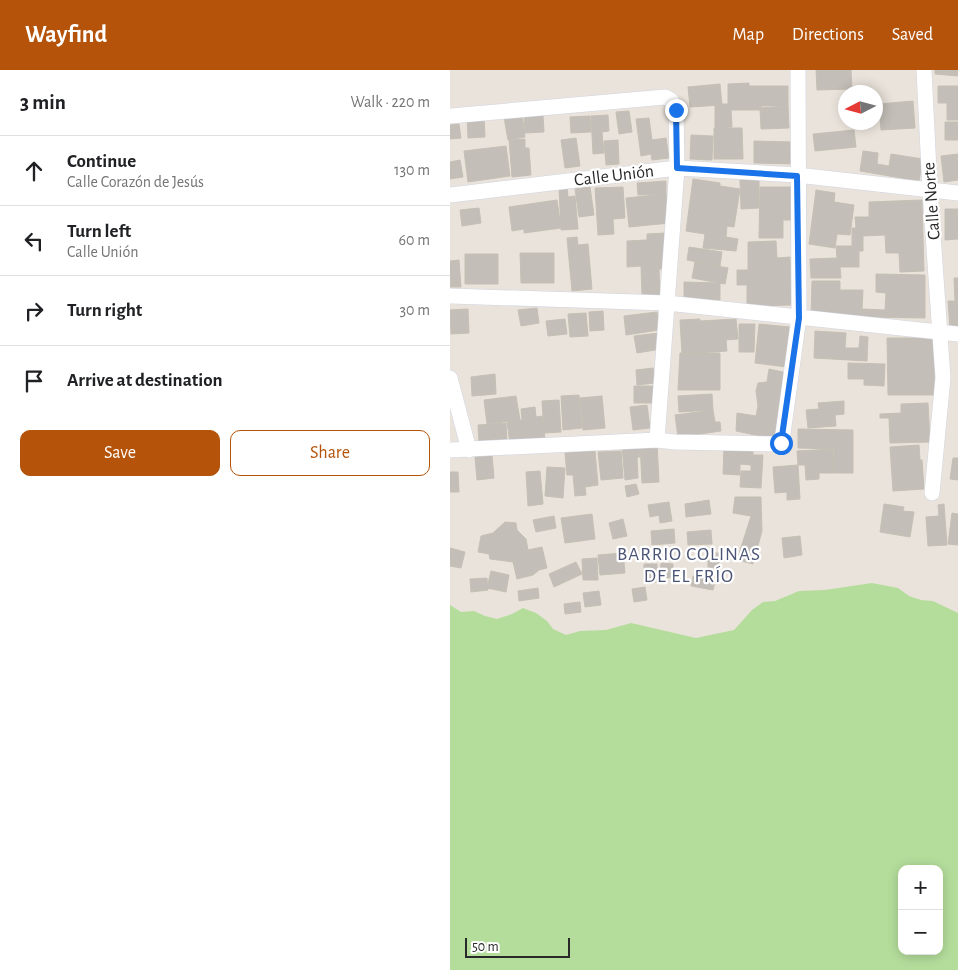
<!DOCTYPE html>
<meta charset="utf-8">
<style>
body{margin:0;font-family:"Alegreya Sans",sans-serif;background:#f6f6f6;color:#202124}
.controls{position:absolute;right:15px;bottom:15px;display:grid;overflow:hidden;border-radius:10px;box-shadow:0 2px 12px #0003}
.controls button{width:45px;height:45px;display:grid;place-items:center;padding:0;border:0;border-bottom:1px solid #e0e0e0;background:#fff;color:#202124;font:25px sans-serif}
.compass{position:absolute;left:388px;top:15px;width:45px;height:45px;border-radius:50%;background:#fff;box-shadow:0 2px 12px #0003;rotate:264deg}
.scale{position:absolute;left:15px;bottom:12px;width:105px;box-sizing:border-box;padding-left:5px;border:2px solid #292929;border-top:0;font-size:14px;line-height:18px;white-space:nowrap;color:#292929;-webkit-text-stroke:4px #fff;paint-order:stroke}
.stop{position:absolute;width:15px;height:15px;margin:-11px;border:4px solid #1a73e8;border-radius:50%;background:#fff}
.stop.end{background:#1a73e8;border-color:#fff;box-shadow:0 1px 5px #0008}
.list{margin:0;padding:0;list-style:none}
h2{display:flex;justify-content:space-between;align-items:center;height:65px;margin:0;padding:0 20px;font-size:21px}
h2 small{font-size:16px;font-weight:400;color:#757577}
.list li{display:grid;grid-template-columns:32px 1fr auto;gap:15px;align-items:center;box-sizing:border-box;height:70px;padding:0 20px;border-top:1px solid #e0e0e0}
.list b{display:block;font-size:19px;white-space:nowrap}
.list p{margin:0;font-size:16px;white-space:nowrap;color:#757577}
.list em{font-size:16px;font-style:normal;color:#757577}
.actions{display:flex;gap:10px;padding:15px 20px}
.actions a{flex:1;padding:11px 0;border:1px solid #b45309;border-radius:10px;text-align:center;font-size:18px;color:#b45309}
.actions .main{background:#b45309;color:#fff}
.icon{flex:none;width:28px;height:28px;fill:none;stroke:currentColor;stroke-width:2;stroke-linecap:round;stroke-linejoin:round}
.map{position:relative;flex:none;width:508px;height:900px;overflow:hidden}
header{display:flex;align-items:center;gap:30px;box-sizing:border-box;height:70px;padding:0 25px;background:#b45309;color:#fff}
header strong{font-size:24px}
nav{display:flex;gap:28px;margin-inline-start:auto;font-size:18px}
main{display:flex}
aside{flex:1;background:#fff}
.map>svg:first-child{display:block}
.green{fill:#b4dd9b;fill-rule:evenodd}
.building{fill:#c3beb7;stroke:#c5bfb5}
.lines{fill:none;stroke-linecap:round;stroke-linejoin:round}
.street-casing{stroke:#d1d4e1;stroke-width:16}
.street{stroke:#fff;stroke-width:15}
.route{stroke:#1a73e8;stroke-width:6}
.labels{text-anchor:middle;stroke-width:4.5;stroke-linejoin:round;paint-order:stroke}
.street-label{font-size:18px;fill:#292929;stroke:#fff}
.neighbourhood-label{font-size:19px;letter-spacing:1px;fill:#4c5576;stroke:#fff}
</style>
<header>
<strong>Wayfind</strong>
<nav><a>Map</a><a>Directions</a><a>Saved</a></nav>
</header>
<main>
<aside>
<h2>3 min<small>Walk · 220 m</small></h2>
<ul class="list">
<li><svg class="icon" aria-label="ahead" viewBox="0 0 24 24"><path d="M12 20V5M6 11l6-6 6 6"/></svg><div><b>Continue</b><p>Calle Corazón de Jesús</p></div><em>130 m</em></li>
<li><svg class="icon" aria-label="left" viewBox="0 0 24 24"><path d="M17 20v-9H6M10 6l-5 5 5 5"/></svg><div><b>Turn left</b><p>Calle Unión</p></div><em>60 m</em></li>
<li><svg class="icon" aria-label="right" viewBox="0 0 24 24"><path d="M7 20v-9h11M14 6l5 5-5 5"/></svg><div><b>Turn right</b></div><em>30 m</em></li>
<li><svg class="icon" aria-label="arrive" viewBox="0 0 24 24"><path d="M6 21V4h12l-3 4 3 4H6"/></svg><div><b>Arrive at destination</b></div></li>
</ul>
<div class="actions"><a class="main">Save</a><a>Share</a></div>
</aside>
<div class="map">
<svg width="508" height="900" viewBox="0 0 508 900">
<rect width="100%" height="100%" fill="#eae3db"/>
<!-- green -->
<path class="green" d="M422,513l26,5 11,8 12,4 12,1 25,12v357h-508v-365l11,7 13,-1 11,5 12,3 15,-5 11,-6 13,5 11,8 6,8 13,6 14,-4 26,-1 25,-7 65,15 38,-8 18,-20 11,-8 12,-1 24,-10 26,-1zM452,799h37v82h-37z"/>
<!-- building -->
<path class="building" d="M366,0h35l1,19 -35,1z
M485,0h23v6l-23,-2z
M299,13v3h39v20h-27l1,4h-31l1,17 -17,1v-24h13v-20z
M270,14l2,21 -32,2 -2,-20z
M488,16h20v34h-11v-17h-9z
M463,31l2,27 -34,2 -2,-26z
M338,36l1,22 -28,1 -1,-21z
M179,41l3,21 -13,2 -3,-22z
M72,44l3,23 -17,3 -4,-23z
M93,45l1,17 -19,1 -1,-17z
M158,45l1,16 -7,1 2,21 -11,1 -2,-38z
M17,46h17l1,21 -17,1z
M140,46l1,16 -20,1 -1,-16z
M199,48l3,22 14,-2 3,20 -17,2 -1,-6 -10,2 -5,-37z
M495,52h13v18h-13z
M9,54l2,14 -11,1v-14z
M264,58h28l1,31h-29z
M404,60l2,17 -41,4 -2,-17z
M241,65l22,1 -1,24 -22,-1z
M126,68l4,28 -15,2 -4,-28z
M75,69v9h4l2,27 -19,2 -3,-37z
M168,70l1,24 -13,1 -2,-24z
M304,71l40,1v22l-40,-1z
M56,76l4,30 -42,6 -4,-31z
M413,81l15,2 -1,11 12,2 2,-12 32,5 -4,22 -59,-10z
M508,84v26l-14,2 -3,-26z
M10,90l3,17 -13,2v-17z
M243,109l27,4v3l20,3 -6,38 -7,-1 -1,11 12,2 -2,12 -33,-3 2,-14 -19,-3z
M290,110h19v28l-18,1z
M216,111v13l-28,1 -1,-12z
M117,117l1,10 7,-1 3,33 -17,1 -2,-42z
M140,117l4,28 -15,2 -4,-28z
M173,117l2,31 -12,1 1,15 -16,1 -3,-47z
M310,117h33v33h-10v18h-24z
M366,120l19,3 -1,9 20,3 -4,30 -13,-1 -2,14 -26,-4z
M216,124l4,29 -41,4 -3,-29z
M107,130l4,28 -37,5v-4l-12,2 -3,-24z
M472,130l2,71 -24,1 -1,-19h-13l-1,-18 -22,1v15h-4v16h-19l1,11h-30l-1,-19 27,-1 -1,-12h16v-18h4l-1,-11h14v-15z
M29,138l2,15 -19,3 -2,-16z
M495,139h13v30l-13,1z
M216,163v36h-7l1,26h-18l-1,-29 -14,1v-26l20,-1v-6z
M127,167l1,8 10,-1 4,45 -20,2 -5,-53z
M326,171l1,17 13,-1 2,48 -45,1v-21h-10v-15h11v-28z
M239,177l33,5 -2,14 -33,-6z
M70,183h34v30h-33z
M15,184h33v30h-33z
M9,190l2,27h-11v-26z
M245,192l33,6 -3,16 -33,-6z
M426,204l49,1v43l-114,-2 1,-35h28v9h23l-1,19 23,1 1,-17 -10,-1z
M504,208h4v51h-8l-2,-28h7z
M234,212l36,1v17l-36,-1z
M87,238l2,15 -18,3 -3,-16z
M18,239l1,24 -18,1 -1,-24z
M153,241l1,19 -14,1 -1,-19z
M207,242l2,18 -33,5 -2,-19z
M136,243l2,23 -18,1 -2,-23z
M115,249l2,15 -19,2 -2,-15z
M250,249v2l36,-2 2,20 -12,1 1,11 -45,3 -2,-34z
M289,254h16l-1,28h-15z
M309,254l31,3 -4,40 -31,-4z
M365,261l31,2 -1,15h14l1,-12 8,1 -1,24 -53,-3z
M208,263l3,16 -24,4 -3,-17z
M437,268h48l-1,57h-46z
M230,283h40v37h-42z
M398,293l37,1 -1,22 -20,-1v-6h-16z
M203,298l2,15 -18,2 -1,-15z
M319,299l14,3 2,16 -6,52 -43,-9 1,-18 19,3 2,-10 -2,-15 2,-8 9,-1z
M45,304l1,20 -24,2 -1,-19z
M184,316h24v17h-24z
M262,324l1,16 -34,2 -1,-16z
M129,325l3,33 -19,2 -2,-34z
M66,326l4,24 -33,4 -3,-24z
M152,326l3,32 -22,2 -3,-32z
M109,330l2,32 -17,1 -2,-32z
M394,331v13l-9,1 1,11 -28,2 -2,-18 13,-1 -1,-6z
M478,333l2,39 -40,1 -1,-25h-9v-4l21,-1v-9z
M197,335l3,23 -17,2 -3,-23z
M85,337l1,10 6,-1 3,22 -35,5 -3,-21 15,-2 -1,-11z
M263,340l2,12h5l1,9 -43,6 -3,-22z
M56,353l1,17 -28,2 -1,-17z
M348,359l55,1v43h-19v-24l-36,-1z
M207,373l2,39 -17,1 -2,-39z
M274,375l29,1v9h10l-2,33 -21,-1 1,-16h10v-6l-11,-1v11l-17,-1z
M469,375l1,15h2l2,29 -31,2 -3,-44z
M189,376l1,11h-3l1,21 -13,2 -3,-33z
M383,379l1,24h-15v6l-13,1 -1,-15h-7l-1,-14z
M145,381l3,34 -13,2 1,8 -11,1 -2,-21h-6l-2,-22z
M171,381l2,27 -22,2 -3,-28z
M42,385l2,23 -17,2 -2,-23z
M503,388h5v22l-8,-1z
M348,395l2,34 -13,1v-8l-12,1 -2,-26z
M97,397l18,1 -2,30 -18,-2z
M90,401l3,33 -15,2 -2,-34z
M0,402h8l1,20h-9z
M186,414l3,10 -12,3 -2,-11z
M285,427h26l1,34 -9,33 -16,-4 14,-44 -18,-3z
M259,430l2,14 -25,3 -1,-13z
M219,432l3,19 -12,2 -1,-8 -9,2 -2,-12z
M434,434l20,3 -1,4 11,1 -4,25 -30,-5z
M494,434l3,41 -19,1 -2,-29 13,-1 -1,-11z
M502,443l6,1v31l-10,-1z
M142,444l3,25 -30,4 -4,-25z
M104,446l2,12 -20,4 -3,-12z
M173,449l4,17 -14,3 -4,-16z
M55,452l11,1 1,7 9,9 2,11 14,-3 5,21 -8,2 -6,5 -16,4 -4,-17 -23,-3 -1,-5 -11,-2 3,-16 12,-3z
M224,459l1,14 -23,2 -1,-14z
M261,460l1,14 -24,1 -1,-13z
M350,466l2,19 -18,3 -2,-20z
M0,478l15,4 -4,16 -11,-2z
M173,483l2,20 -25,2 -2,-20z
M258,483h11v14l-11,1z
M147,488l1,22h-15l-1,-21z
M126,492l6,12 -28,13 -5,-13z
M211,493l12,1v14l-13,-1z
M194,494h13v18h-13z
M41,501l18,4 -3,17 -19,-4z
M243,506l22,5 -2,9 -22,-4z
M37,508l1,12 -17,2 -1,-13z
M195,517l2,13 -13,2 -2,-13z
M88,518l1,10 -20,3 -1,-10z
M149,521l2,14 -16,2 -2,-14z
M130,532l1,10 -16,2 -1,-10z"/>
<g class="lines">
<defs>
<path id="street" d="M474,0l6,121 13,187 -11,115
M0,46l215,-19c7,3 9,6 11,13l1,58 -20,272 -207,10
M0,125l227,-27 120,7 161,18
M0,226l217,7 291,31
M0,308l19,72
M207,370l18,2 104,2 3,-3 17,-124 -1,-247"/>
</defs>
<!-- street casing -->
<use href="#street" class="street-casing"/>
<!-- street -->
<use href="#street" class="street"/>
</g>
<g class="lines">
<!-- route -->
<path class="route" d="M226,40l1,58 120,8 2,142 -18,125"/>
</g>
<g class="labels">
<!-- street labels -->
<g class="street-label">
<text transform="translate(164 105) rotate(-7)" y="6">Calle Unión</text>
<text transform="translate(481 131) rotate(-94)" y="6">Calle Norte</text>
</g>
<!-- neighbourhood labels -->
<g class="neighbourhood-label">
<text x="239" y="490">BARRIO COLINAS<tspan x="239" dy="22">DE EL FRÍO</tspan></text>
</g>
</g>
</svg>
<div class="controls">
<button>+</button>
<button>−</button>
</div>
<svg class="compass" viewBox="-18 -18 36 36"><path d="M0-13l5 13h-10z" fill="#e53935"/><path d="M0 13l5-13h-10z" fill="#757577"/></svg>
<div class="scale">50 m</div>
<div class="stop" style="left:331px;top:373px"></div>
<div class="stop end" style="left:226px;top:40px"></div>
</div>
</main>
